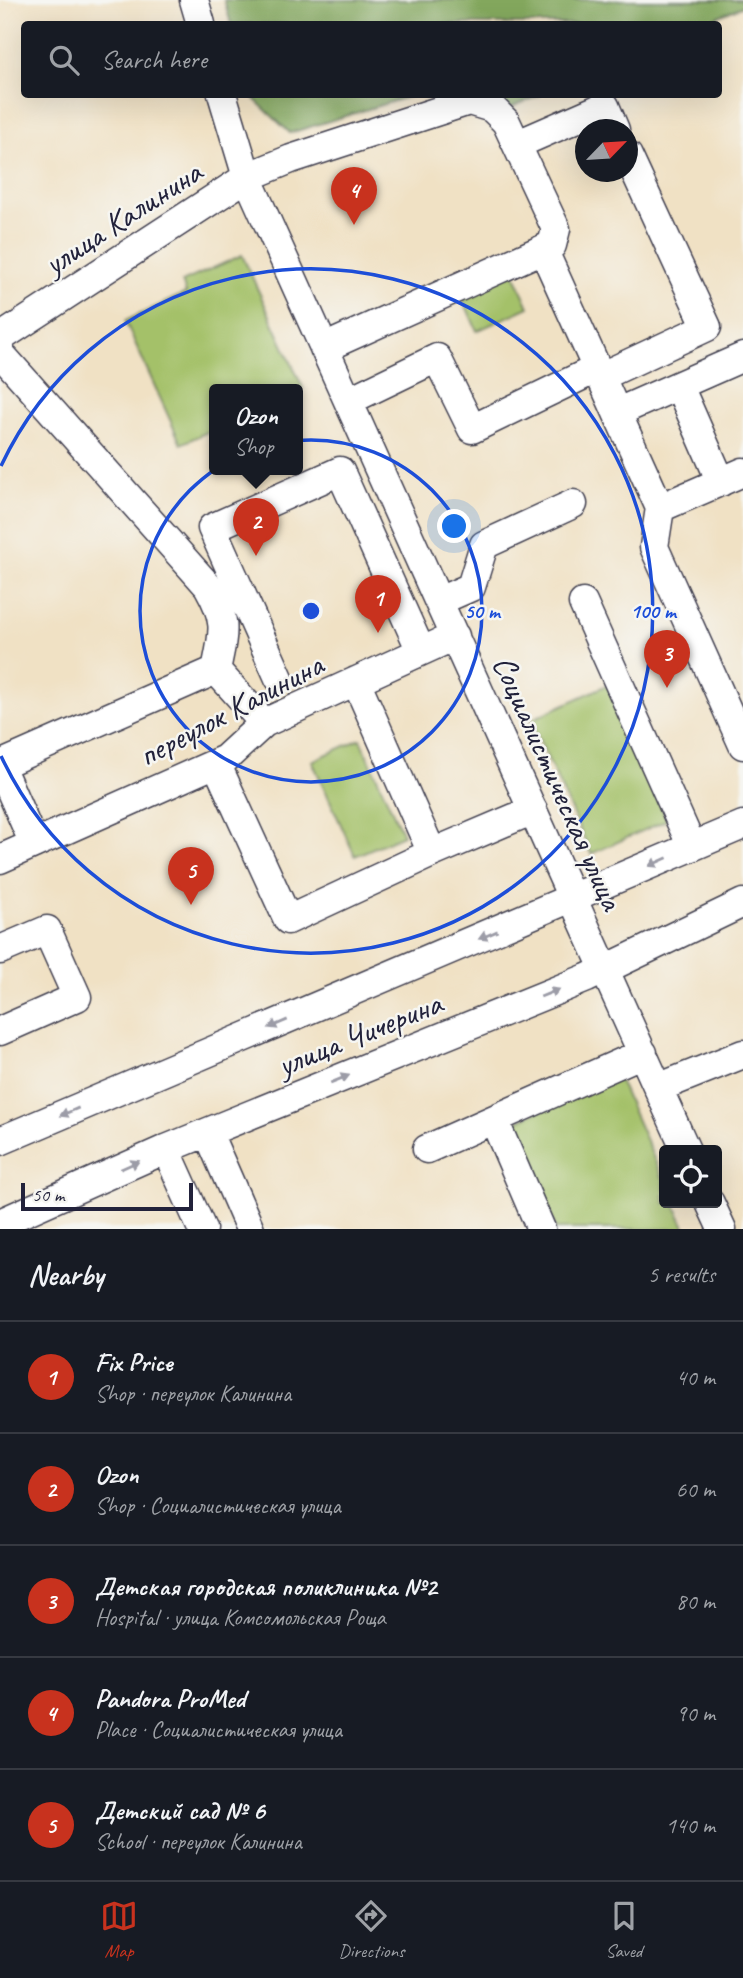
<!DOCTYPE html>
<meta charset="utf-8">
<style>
body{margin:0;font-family:Caveat,sans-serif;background:#20242c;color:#f1f3f6}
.controls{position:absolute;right:21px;bottom:21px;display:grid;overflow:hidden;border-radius:7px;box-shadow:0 7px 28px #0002}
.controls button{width:63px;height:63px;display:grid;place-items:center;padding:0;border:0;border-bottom:2px solid #363941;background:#171b24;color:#f1f3f6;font:35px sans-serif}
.compass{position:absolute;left:575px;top:119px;width:63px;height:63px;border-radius:50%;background:#171b24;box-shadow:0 7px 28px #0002;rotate:65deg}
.scale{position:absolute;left:21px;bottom:18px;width:172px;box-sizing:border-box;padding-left:7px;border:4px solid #22223b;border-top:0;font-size:19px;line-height:24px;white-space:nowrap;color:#22223b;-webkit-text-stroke:5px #f6f6f2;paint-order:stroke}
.you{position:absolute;left:455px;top:527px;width:24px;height:24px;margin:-18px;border:5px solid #fff;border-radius:50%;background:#1a73e8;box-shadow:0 0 0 10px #1a73e833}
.badge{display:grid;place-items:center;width:46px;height:46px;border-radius:50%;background:#c8321e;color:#fff;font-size:23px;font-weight:700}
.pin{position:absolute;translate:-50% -58px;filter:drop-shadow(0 2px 4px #0008)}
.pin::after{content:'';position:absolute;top:37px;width:24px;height:21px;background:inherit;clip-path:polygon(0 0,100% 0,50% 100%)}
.popup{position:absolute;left:209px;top:384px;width:94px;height:91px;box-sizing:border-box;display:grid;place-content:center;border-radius:7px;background:#171b24;filter:drop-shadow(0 2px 5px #0005);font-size:23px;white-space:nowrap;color:#9ea1a6}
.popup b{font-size:26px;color:#f1f3f6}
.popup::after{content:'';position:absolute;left:50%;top:100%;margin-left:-14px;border:14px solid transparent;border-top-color:#171b24}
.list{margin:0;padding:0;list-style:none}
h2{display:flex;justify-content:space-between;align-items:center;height:91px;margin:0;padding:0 28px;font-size:30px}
h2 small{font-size:23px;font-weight:400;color:#9ea1a6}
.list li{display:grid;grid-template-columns:46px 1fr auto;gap:21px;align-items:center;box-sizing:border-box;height:112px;padding:0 28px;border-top:2px solid #363941}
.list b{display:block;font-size:26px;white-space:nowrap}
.list p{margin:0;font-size:23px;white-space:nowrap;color:#9ea1a6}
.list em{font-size:23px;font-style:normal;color:#9ea1a6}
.icon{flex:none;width:38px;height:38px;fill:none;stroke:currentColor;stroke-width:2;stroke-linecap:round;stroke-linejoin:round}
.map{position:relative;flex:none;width:743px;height:1229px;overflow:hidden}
.search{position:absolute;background:#171b24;box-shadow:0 7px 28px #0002;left:21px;right:21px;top:21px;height:77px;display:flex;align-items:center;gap:18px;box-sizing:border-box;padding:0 24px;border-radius:7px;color:#9ea1a6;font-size:26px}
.sheet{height:651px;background:#171b24}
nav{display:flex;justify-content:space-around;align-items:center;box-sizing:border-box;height:98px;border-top:2px solid #363941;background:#171b24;font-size:19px;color:#9ea1a6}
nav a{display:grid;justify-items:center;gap:4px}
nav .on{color:#c8321e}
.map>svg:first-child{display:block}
.green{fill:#a4c169;stroke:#637252;stroke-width:2}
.forest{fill:#83a75d;stroke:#52644c;stroke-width:2}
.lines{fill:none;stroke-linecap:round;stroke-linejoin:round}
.minor-casing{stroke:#413f50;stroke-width:31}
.minor{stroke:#fff;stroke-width:28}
.oneway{fill:#9c9ca7}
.ring{fill:none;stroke:#1d4ed8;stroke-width:3.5}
.labels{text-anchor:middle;stroke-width:5;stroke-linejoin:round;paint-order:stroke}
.street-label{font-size:33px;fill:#22223b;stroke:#f6f6f2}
.centre{fill:#1d4ed8;stroke:#f6f6f2;stroke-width:3.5}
.ring-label{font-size:21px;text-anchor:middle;font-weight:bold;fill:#1d4ed8;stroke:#f6f6f2;stroke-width:5;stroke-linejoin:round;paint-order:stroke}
</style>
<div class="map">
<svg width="743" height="1229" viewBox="0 0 743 1229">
<rect width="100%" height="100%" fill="#f6f6f2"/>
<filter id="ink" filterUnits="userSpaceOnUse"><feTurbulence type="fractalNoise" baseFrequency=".0143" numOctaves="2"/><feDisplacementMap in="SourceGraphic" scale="14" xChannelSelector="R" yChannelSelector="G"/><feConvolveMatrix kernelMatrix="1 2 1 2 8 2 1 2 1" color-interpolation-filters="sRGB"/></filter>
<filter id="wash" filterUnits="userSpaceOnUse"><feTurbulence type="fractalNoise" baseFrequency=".00686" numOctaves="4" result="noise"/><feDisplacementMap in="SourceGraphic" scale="28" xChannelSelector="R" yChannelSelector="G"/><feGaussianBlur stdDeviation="1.57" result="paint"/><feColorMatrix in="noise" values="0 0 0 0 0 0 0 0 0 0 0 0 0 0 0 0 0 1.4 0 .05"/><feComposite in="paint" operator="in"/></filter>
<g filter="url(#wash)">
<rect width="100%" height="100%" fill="#f0e1c4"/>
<!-- green -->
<path class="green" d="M242,255l61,133 -5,3 -84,-1v39l-33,15 -56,-123 61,-28 -4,-11z
M514,273l15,34 -52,24 -15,-34z
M607,685l60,135 -76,34 -61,-134z
M360,739l43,96 -48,21 -43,-95z
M617,1076l47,105v22h10l12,26h-130l-47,-105z"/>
<!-- forest -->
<path class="forest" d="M224,0h519v6l-43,18h-469z
M253,95v-1l161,1 -124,38 -36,-34z
M477,95h64l-31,13z"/>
</g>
<g filter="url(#ink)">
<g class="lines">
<defs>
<path id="minor" d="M194,0l7,24
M222,94l25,83 439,973
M518,144l87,-38 10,24
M543,249l117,259 -6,39 89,198
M0,338l247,-161 44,-18 178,-58 23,7 14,14 50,107 -4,16 -228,103
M0,353l208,233c20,35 16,46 8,84l-216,95
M602,376l105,-49 -79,-171
M679,386l42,96
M348,401l89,-43 35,71 126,-61
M618,412l125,-55
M660,508l83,-36
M439,601l32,-14 13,-42 89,-41
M583,603l109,244
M216,670l48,53
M279,678l-67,-150 128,-57 81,180
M356,681l76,172
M216,763l72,157 144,-67 101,-43
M0,766l34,78
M0,859l225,-100 39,-36 191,-87
M0,950l47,-20 30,67 -77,34
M658,1088l85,-34
M494,1120l47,109
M208,1133l42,96
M0,1141l743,-316
M166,1149l36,80
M427,1149l216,-96
M710,1203l12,26
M0,1223l166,-74 421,-171 156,-75"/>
</defs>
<!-- minor casing -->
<use href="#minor" class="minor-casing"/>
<!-- minor -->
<use href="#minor" class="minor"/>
</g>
<!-- one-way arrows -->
<defs><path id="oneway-solid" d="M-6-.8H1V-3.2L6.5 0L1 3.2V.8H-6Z" transform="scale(1.75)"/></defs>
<g class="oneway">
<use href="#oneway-solid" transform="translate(658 862) rotate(156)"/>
<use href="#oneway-solid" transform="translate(488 935) rotate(157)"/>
<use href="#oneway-solid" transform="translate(550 993) rotate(-22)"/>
<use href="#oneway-solid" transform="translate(278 1024) rotate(157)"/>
<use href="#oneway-solid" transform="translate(340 1079) rotate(-22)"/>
<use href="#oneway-solid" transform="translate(69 1112) rotate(157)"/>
<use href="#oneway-solid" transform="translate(130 1165) rotate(-24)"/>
</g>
</g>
<!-- distance rings -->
<g class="ring">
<circle cx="311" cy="611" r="171"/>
<path d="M1 466A342 342 0 1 1 1 756"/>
</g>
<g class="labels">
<!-- street labels -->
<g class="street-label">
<text transform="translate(122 217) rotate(-33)" y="12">улица Калинина</text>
<text transform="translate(230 709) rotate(-28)" y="12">переулок Калинина</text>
<text transform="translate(559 782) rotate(66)" y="12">Социалистическая улица</text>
<text transform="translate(359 1033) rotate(-22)" y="12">улица Чичерина</text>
</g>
</g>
<circle cx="311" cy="611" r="10" class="centre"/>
<g class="ring-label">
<text x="482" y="618">50 m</text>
<text x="653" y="618">100 m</text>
</g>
</svg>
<div class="controls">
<button><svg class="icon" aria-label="locate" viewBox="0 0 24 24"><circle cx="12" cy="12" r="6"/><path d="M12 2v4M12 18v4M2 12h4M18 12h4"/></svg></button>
</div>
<svg class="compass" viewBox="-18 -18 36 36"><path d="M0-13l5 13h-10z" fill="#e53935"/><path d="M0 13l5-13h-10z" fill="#9ea1a6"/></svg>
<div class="scale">50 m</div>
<div class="you"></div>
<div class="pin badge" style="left:378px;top:633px">1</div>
<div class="pin badge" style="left:256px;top:556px">2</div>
<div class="popup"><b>Ozon</b>Shop</div>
<div class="pin badge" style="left:667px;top:688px">3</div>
<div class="pin badge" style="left:354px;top:225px">4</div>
<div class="pin badge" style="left:191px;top:905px">5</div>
<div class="search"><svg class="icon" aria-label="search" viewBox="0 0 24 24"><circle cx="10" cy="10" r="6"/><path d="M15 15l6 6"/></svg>Search here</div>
</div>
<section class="sheet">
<h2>Nearby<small>5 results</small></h2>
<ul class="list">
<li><span class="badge">1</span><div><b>Fix Price</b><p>Shop · переулок Калинина</p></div><em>40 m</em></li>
<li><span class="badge">2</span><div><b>Ozon</b><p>Shop · Социалистическая улица</p></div><em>60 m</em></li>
<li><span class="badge">3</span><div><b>Детская городская поликлиника №2</b><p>Hospital · улица Комсомольская Роща</p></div><em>80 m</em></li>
<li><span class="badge">4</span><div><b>Pandora ProMed</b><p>Place · Социалистическая улица</p></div><em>90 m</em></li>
<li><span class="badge">5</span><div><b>Детский сад № 6</b><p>School · переулок Калинина</p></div><em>140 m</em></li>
</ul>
</section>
<nav>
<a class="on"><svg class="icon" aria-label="map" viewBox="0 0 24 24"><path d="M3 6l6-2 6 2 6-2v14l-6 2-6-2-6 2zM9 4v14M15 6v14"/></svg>Map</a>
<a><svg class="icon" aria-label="directions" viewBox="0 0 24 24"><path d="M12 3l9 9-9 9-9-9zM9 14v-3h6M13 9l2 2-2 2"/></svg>Directions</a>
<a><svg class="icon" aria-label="saved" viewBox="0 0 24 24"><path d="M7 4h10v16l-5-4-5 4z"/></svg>Saved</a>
</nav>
